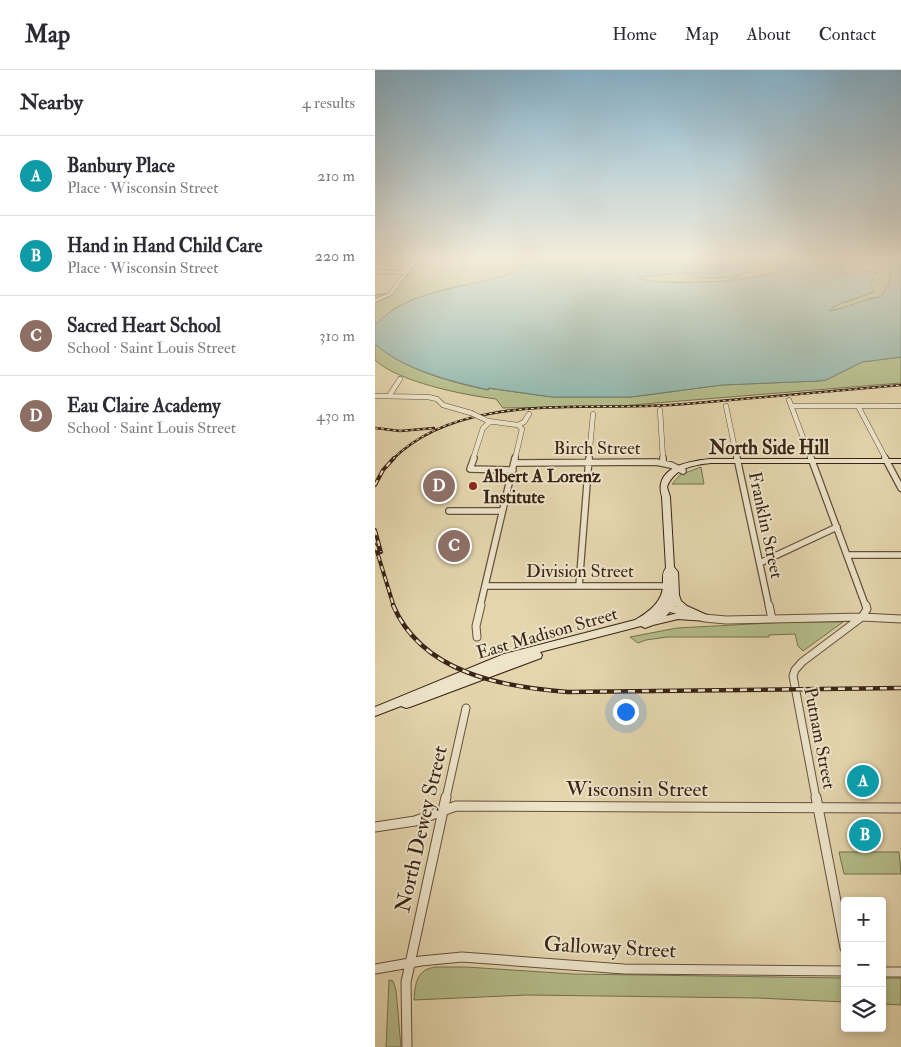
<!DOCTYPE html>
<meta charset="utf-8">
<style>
body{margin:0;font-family:"IM FELL Double Pica",serif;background:#f7f7f7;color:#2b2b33}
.controls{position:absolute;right:15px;bottom:15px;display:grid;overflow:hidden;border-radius:5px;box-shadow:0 2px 8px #0003}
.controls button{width:45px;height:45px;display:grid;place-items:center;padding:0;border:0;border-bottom:1px solid #e1e1e2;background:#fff;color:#2b2b33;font:25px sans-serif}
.you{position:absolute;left:250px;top:641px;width:18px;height:18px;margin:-12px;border:4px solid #fff;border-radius:50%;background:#1a73e8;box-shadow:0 0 0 8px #1a73e833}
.badge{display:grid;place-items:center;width:32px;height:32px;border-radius:50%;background:#d93025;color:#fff;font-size:16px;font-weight:700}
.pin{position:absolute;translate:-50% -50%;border:2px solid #fff;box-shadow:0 1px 5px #0006}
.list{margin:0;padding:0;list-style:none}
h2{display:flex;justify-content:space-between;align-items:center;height:65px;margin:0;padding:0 20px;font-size:21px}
h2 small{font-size:16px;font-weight:400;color:#7c7c81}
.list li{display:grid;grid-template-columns:32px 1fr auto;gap:15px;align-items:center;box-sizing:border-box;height:80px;padding:0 20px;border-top:1px solid #e1e1e2}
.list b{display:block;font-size:19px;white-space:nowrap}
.list p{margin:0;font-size:16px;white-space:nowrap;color:#7c7c81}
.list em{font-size:16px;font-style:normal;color:#7c7c81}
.icon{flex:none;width:28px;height:28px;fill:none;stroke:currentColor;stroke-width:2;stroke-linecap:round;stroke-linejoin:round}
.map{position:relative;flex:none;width:526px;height:977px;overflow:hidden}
header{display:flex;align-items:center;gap:30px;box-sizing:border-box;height:70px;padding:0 25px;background:#fff;border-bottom:1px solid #e1e1e2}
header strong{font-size:24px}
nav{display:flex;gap:28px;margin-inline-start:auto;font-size:18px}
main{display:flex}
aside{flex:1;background:#fff}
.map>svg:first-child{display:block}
.green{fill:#b4bd8a;stroke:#777050}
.water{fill:#95b8ae;stroke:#717c71}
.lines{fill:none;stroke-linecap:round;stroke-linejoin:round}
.street-far4-casing{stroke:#64503c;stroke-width:4.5}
.street-far3-casing{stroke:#64503c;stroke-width:5.5}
.street-far2-casing{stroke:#64503c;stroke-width:8}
.street-far1-casing{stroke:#64503c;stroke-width:9}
.street-casing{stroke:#64503c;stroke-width:11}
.secondary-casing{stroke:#3a2316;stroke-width:2}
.street-far4{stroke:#ede4ca;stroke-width:3}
.street-far3{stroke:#ede4ca;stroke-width:4.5}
.street-far2{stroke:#ede4ca;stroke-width:5.5}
.street-far1{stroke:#ede4ca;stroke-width:7}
.street{stroke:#ede4ca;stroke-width:9}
.secondary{fill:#ede4ca;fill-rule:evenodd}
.rail-far2-casing{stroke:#3a2316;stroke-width:2.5}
.rail-far1-casing{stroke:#3a2316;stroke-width:4}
.rail-casing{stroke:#3a2316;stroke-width:4.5}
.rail-far2{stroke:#ede4ca;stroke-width:1;stroke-dasharray:3;stroke-linecap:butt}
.rail-far1{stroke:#ede4ca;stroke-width:2;stroke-dasharray:5.5;stroke-linecap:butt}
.rail{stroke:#ede4ca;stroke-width:2.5;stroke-dasharray:7;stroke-linecap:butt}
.street-bridge-casing{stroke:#64503c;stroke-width:5.5;stroke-linecap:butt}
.street-bridge{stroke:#ede4ca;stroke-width:4.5}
.poi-dot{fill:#8f2418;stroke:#ede4ca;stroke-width:2}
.labels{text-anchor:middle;stroke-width:4;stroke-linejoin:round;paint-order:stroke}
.street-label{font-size:18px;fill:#3a2316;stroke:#ede4ca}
.poi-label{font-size:18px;font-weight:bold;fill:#3a2316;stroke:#ede4ca;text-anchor:start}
.neighbourhood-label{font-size:19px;font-weight:bold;fill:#3a2316;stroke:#ede4ca}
.near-street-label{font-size:21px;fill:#3a2316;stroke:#ede4ca}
</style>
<header>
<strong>Map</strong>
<nav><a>Home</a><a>Map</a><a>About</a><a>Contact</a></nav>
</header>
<main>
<aside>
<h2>Nearby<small>4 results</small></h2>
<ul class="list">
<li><span class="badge" style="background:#0f9aa8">A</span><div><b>Banbury Place</b><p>Place · Wisconsin Street</p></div><em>210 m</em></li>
<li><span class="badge" style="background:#0f9aa8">B</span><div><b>Hand in Hand Child Care</b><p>Place · Wisconsin Street</p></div><em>220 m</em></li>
<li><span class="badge" style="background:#8d6e63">C</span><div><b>Sacred Heart School</b><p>School · Saint Louis Street</p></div><em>310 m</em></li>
<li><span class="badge" style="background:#8d6e63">D</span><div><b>Eau Claire Academy</b><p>School · Saint Louis Street</p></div><em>430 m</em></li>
</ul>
</aside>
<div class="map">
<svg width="526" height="977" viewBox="0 0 526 977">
<rect width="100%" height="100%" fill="#e4d5ad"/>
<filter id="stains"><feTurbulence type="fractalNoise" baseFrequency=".004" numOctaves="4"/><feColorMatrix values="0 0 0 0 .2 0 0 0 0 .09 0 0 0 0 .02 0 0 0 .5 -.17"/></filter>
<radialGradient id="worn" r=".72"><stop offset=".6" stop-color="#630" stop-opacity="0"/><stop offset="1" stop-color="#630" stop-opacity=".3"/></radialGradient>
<!-- green -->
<path class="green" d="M46,188h130l-26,5 -8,5v3l-33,11 -30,5 -38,11 -21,10 -20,17v-30l17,-2z
M343,188h89c-45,24 -79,24 -128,24 -13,0 -30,2 -42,-5l32,-4 66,1 6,-1 -5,-5 13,-4 34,-1c-22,-3 -42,-5 -65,-5z
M485,188c14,0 20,6 30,15 0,11 -2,16 -10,24l-10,1 -17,8 -26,5 10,-8 11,-1 26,-10 -4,-9 1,-8 7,-2c-15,0 -28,4 -42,-1l1,-2 -3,-2 16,-4z
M0,274c30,26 75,38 113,46l-1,-2 65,9h79l91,-12 96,-4 8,-1 36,-18 39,-5v26l-281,23 -117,2 -7,-9c-32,-4 -98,-17 -121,-39z
M326,397l3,17h-32l8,-9z
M414,552h54l-40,29 -5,-5 -3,-12 -26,1v2h-102l-21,3 -8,3 -8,-6 47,-9z
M464,782h60l2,22h-57z
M61,897h30l107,7 272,4v24l-88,-4 -230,-3 -113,5c1,-17 3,-31 22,-33z
M507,908h19v27l-19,-1z
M14,910l4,1 3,9 5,57h-15z"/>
<!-- water -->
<path class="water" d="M176,188h198l10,4 26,2h-36l-10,3 9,1 5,4 -17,2 5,2 -2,1 -40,1 -6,-4 -10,-1 -46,4c18,11 107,4 129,-2 18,-5 34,-17 54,-17l-8,4h7l10,-4h31l-10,6 -15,4 8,2v2l-5,1c15,5 26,-6 41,0l-8,2 3,5 -4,3 4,8c-15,7 -34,10 -45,20 18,-3 34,-12 51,-14l10,-14v-10l-13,-12 -8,-3h32v99l-39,5 -36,18 -8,1 -96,4 -91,12h-79l-64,-9 1,2c-36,-8 -87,-21 -114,-46v-19c38,-39 94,-35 142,-54v-3l8,-5z"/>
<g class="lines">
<defs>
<path id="street-far4" d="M0,202h31
M0,231l15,-7 27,-36"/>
<path id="street-far3" d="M0,326l53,1 9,2 6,6 28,8
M14,326l11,-17
M414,330l22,59
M351,336l11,53
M418,336h108
M483,336l28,53
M285,340l3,49
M113,351l30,4
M143,355l6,-3 5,-8
M98,389l10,-31 7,-6
M140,389l7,-30 -4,-4
M214,389l4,-45"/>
<path id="street-far2" d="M99,388l-4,11 43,1
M288,388v5
M362,388l32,149
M436,388l55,149
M510,388l16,30
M139,393l142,-1 15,3 12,6
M74,441h53
M472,485h54
M385,493l77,-36
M110,516h185
M204,516l10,-128
M105,537l35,-149"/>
<path id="street-far1" d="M394,535l3,14
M290,537l25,7
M329,548l22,2 136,-3 39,2
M102,567l-1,-11 5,-21
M71,728l20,-90
M441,728l-23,-122 2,-6 7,-8 60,-45 5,-8 -1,-4"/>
<path id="street" d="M441,727l29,151
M0,757l40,-6 41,-15 445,2
M0,899l46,-8 41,-4 162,12 221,2
M507,902h19
M32,977l-1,-65 40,-185"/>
<path id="secondary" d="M336,389h190v4h-190c-18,2 -37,5 -44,24l3,10 4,70 4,5 1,23 2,6 6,5 22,10 2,2 -2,2 -3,1 -28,-2 -25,6 -8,3 -4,-2 -101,26 2,3 -1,3 -131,49 -4,1 -5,-2 -26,10v-9l129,-53 131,-34c14,-8 29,-19 28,-37 0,-6 -1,-10 3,-15l-4,-71c-9,-30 27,-36 49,-38zM300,536l11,7h-8l-12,3z"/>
</defs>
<!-- street-far4 casing -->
<use href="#street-far4" class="street-far4-casing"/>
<!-- street-far3 casing -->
<use href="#street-far3" class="street-far3-casing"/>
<!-- street-far2 casing -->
<use href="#street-far2" class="street-far2-casing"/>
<!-- street-far1 casing -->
<use href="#street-far1" class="street-far1-casing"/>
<!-- street casing -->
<use href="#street" class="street-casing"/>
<!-- secondary casing -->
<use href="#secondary" class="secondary-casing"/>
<!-- street-far4 -->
<use href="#street-far4" class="street-far4"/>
<!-- street-far3 -->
<use href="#street-far3" class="street-far3"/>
<!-- street-far2 -->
<use href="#street-far2" class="street-far2"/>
<!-- street-far1 -->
<use href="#street-far1" class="street-far1"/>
<!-- street -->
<use href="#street" class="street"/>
<!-- secondary -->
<use href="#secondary" class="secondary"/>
<defs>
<path id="rail-far2" d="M0,358l25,3 34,-3
M18,389c67,-67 191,-48 278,-54 77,-6 154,-13 230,-20"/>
<path id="rail-far1" d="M0,415l8,-15 11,-12
M0,460l6,22
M0,475l19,62"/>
<path id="rail" d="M18,535c29,68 109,82 175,87l333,-4"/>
</defs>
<!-- rail-far2 casing -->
<use href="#rail-far2" class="rail-far2-casing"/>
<!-- rail-far1 casing -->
<use href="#rail-far1" class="rail-far1-casing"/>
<!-- rail casing -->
<use href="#rail" class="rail-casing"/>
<!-- rail-far2 -->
<use href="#rail-far2" class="rail-far2"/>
<!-- rail-far1 -->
<use href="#rail-far1" class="rail-far1"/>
<!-- rail -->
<use href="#rail" class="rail"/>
<defs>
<path id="street-bridge" d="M96,343l15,7"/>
</defs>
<!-- street-bridge casing -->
<use href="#street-bridge" class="street-bridge-casing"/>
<!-- street-bridge -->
<use href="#street-bridge" class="street-bridge"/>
</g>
<!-- sky -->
<linearGradient id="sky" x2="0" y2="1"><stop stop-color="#87b6d1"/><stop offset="0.58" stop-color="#f3ecda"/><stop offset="1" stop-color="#f3ecda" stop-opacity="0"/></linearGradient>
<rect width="526" height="324" fill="url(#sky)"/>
<!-- markers -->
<circle class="poi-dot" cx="98" cy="416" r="5"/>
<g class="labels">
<!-- street labels -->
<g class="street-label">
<text x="222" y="384">Birch Street</text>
<text transform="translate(391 455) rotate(78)" y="6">Franklin Street</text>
<text x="205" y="507">Division Street</text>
<text transform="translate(172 563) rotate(-16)" y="6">East Madison Street</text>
<text transform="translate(445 668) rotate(79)" y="6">Putnam Street</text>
</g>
<!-- poi labels -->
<g class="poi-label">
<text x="108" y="412">Albert A Lorenz<tspan x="108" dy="21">Institute</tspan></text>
</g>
<!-- neighbourhood labels -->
<g class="neighbourhood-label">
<text x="394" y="384">North Side Hill</text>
</g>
<!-- near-street labels -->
<g class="near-street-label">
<text x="262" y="726">Wisconsin Street</text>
<text transform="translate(46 759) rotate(-77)" y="7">North Dewey Street</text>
<text transform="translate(235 877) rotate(3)" y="7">Galloway Street</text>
</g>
</g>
<rect width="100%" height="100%" filter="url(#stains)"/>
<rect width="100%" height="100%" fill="url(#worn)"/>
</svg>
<div class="controls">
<button>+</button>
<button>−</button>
<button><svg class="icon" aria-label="layers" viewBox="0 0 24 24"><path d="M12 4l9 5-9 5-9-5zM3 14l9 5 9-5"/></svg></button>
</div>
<div class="you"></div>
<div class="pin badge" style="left:488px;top:711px;background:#0f9aa8">A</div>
<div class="pin badge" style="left:490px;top:765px;background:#0f9aa8">B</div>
<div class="pin badge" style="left:79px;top:476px;background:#8d6e63">C</div>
<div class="pin badge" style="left:64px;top:416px;background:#8d6e63">D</div>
</div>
</main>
